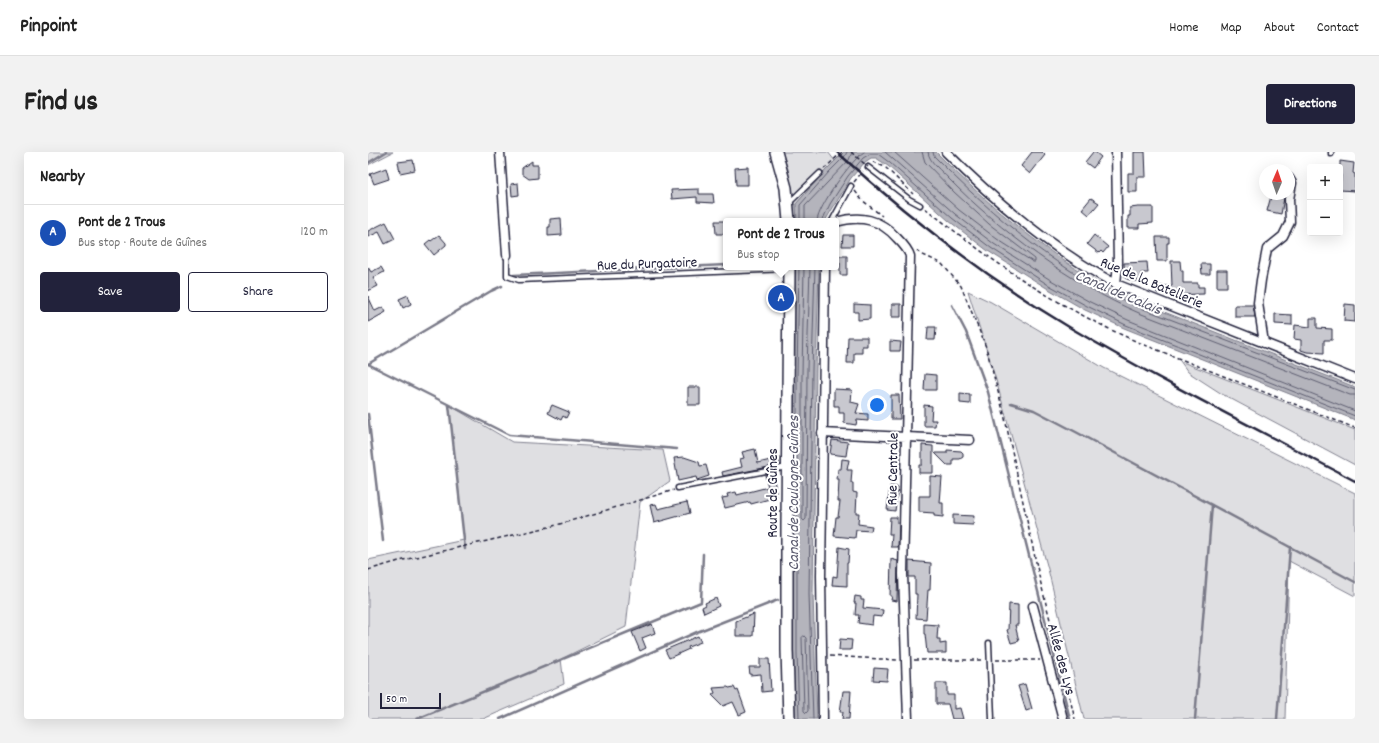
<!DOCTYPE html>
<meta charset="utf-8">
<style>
body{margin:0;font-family:Dekko,sans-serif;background:#f2f2f2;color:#222}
.controls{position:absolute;right:12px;top:12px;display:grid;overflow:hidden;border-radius:4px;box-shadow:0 4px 16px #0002}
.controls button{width:36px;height:36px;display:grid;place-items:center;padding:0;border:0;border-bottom:1px solid #e0e0e0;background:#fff;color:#222;font:20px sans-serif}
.compass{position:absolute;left:891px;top:12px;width:36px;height:36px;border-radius:50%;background:#fff;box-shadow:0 4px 16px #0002;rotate:2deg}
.scale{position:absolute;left:12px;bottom:10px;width:61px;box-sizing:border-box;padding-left:4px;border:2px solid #22223b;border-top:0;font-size:11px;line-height:14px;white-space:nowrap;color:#22223b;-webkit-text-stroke:3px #fff;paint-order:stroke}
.you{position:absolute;left:509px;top:253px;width:14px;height:14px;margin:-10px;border:3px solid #fff;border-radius:50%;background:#1a73e8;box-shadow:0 0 0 6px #1a73e833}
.badge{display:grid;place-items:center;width:26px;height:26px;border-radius:50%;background:#22223b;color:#fff;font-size:13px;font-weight:700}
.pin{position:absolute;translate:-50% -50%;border:2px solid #fff;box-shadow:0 1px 4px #0006}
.popup{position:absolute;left:355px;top:66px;width:116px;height:52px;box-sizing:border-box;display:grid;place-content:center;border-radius:4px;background:#fff;filter:drop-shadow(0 1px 3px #0005);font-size:13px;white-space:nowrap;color:#767676}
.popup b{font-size:15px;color:#222}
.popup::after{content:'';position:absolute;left:50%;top:100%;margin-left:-8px;border:8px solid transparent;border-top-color:#fff}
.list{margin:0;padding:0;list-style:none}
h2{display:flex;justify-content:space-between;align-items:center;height:52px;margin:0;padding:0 16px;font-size:17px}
h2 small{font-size:13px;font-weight:400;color:#767676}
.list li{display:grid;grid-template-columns:26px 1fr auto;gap:12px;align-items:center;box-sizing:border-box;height:56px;padding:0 16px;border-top:1px solid #e0e0e0}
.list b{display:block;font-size:15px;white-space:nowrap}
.list p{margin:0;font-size:13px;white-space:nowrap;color:#767676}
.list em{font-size:13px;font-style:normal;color:#767676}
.actions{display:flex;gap:8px;padding:12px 16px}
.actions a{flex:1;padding:9px 0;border:1px solid #22223b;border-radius:4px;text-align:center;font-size:14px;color:#22223b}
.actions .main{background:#22223b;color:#fff}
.map{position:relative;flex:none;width:987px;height:567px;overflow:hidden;border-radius:4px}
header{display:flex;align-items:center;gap:24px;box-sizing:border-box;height:56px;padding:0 20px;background:#fff;border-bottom:1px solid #e0e0e0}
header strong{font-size:19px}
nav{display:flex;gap:22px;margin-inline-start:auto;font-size:14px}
.intro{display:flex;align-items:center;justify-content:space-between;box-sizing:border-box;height:96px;padding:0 24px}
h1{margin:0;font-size:28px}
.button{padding:10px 18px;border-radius:4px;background:#22223b;color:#fff;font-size:14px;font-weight:700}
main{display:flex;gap:24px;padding:0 24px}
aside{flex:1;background:#fff;border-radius:4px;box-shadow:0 4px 16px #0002}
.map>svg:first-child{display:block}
.green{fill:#dfdfe2;stroke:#80808e}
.water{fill:#b4b4bc;stroke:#7a7a88}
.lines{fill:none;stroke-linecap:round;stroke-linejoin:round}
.shore{stroke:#5c5c6f;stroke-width:1}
.stream{stroke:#7a7a88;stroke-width:2.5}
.building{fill:#c8c8cf;stroke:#22223b}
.service-casing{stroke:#22223b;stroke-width:7}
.minor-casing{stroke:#22223b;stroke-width:11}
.secondary-casing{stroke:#22223b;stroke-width:14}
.path{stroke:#22223b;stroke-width:1.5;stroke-dasharray:4 3;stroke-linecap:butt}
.service{stroke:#fff;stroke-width:4}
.minor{stroke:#fff;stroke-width:8}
.secondary{stroke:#fff;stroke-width:11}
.rail{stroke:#22223b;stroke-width:2.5}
.path-bridge{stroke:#22223b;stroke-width:1.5;stroke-dasharray:4 3;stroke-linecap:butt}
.labels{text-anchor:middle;stroke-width:4;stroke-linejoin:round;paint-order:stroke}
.street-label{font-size:15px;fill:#22223b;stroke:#fff}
.water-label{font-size:16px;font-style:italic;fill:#5c5c6f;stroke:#fff}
</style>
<header>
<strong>Pinpoint</strong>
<nav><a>Home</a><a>Map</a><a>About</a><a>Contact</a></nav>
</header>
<div class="intro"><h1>Find us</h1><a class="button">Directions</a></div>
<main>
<aside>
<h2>Nearby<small></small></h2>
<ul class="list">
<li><span class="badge" style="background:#1a4fb4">A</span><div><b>Pont de 2 Trous</b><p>Bus stop · Route de Guînes</p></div><em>120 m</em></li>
</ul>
<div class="actions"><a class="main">Save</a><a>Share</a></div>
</aside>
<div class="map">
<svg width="987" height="567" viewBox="0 0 987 567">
<rect width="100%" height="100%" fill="#fff"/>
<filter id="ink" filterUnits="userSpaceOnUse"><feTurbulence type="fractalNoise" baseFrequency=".025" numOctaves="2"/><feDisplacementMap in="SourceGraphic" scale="8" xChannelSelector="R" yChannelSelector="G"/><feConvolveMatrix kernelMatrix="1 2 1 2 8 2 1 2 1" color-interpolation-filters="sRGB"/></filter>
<g filter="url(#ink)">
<!-- green -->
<path class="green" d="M0,0h25l-25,13z
M414,0h46l7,9 -39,43 1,17h-4v-26l-5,-26z
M600,139l23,11 113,66 251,125v103l-66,-35 -4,158h-201l-36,-150 -52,-189z
M812,209l175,69v35l-133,-71 -34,-22z
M81,253l63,37 151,8 7,31 -30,21 -14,125 -65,32 3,25 -81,35h-115v-159l96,-20z"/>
<!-- water -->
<path class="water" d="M476,0h92c55,56 111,102 180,141l239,94v33l-231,-92 -39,-18 -40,-23 -57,-36 -39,-30 -61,-55 -12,-8h-5l-6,4 -14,16 -26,43h-28l-1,-17 30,-34z
M427,115h24l-3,103 -3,224 4,125h-22l-2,-66v-278z"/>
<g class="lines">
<!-- shore -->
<path class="shore" d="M517,0l70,62 39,30 55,35 41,23 38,18 227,91
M526,0l65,58 38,29 36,23h2v-3l-46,-35 -35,-32 -29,-30 -3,-10
M560,0c1,10 14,19 20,26 52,53 123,106 191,135l211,82h5
M565,0l1,4c60,61 128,119 207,152l214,82
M432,69v-16l29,-33 16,-16 2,-4
M437,69v-15l44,-46 3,-8
M449,69c1,-14 34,-61 47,-69
M454,69l8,-17 18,-28 15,-18 7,-4h8l12,9 62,55 39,30 56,36 40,22 39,19 229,91
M436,115l-2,108v144l2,2 2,-2 1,-149 3,-103
M436,484l2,2 2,73 -2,2 -2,-2 -2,-73z
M431,567l-2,-66v-278l2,-108
M445,567l-4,-125 3,-224 3,-103"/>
<!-- stream -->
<path class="stream" d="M0,11l18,-11
M146,123l212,-10
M584,153l14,27 22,60 82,327
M0,212l141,71 168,14
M0,212l123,-73 11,-5
M643,251l23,7 42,22 279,150
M81,253l16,144
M0,262l15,127
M49,567l284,-117 2,-48
M132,567l197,-87 81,-32
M827,567l17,-214
M909,567l13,-172"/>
</g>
<!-- building -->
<path class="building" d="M664,0h10l3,3 -15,19 -9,-8z
M725,0h2l6,5 -8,11 -8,-6z
M766,0h11l1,25h-9v15h-9v-19h6z
M45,8l2,10 -15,3 -2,-11z
M164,9v4h6v13l-9,1 -7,-5v-6z
M972,9l14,2 -1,10 2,1v17l-15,-1 1,-15 -1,-1z
M380,15v18h-12l-1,-17z
M18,16l3,11 -15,5 -4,-10z
M150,31l1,12 -7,1 -1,-12z
M331,37v5h14l1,9 -17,-1v-5l-25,2 -1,-9z
M903,44l13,2 -3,16 -14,-3z
M723,46l8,5 -10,12 -7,-6z
M770,55h15v16l-14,1v4h-11v-12h2v-8z
M193,66l1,17 -14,1v-9h2v-8z
M347,69h11v13h-10z
M18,70l9,17 -10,5 -6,-12 -11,5v-6z
M71,83l7,8v2l-12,10 -9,-11 5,-4 1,1z
M475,83h10v11h-11z
M726,83l14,12 -5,6 -2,-2 -2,2 -12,-9z
M788,85h13v6h-2v18h-10z
M469,104h10v19h-7v-12h-3z
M803,109h9l1,10h2v12h15v4h6v7l-33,1v-2h-14l-1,-7h16z
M779,110l1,11h-7v8h-9l-7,-3 -1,-15z
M833,112h9v10h-8z
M0,115l3,5 10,-5 3,5 -11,6 5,8 -10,5z
M849,118h10v17h-10z
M40,143l3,9 -8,4 -4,-9z
M0,144l7,15 8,-4 3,5 -18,10z
M486,152l16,1v14l-12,1v-8h-4z
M524,152h9v13h-9z
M977,152l10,1v17l-11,-1z
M867,153h18l2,12h-20z
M907,162l17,1v10l-17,-1z
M942,166h7v10l15,1v11h-8v13l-17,-1 -6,-2v-10l-7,-1 1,-14 15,2z
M560,175h8l-1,13h-8z
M480,185h19v9h-5v7h-8v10h-7z
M522,189l11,1 -1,9h-10z
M557,222l11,1v15h-12z
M320,235h12v18h-12z
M466,237l18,1 -1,12 8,2 -3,9 12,1v7l-11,-1 -1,5 -12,-2v-10h-5v-7h-5z
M592,241l10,1v10l-10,-1z
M523,243h8l1,24h-9z
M184,253l17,7 -3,6 -3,-2 -2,4 -13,-7z
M556,253l8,1 -1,14h5l-1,6h-11z
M464,288l16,2 -2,14 -16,-2z
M554,293l11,1v27h-14v-8h3z
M387,297l3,14 21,-5v7l-56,11 -1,-4 20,-5 -2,-8 4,-1 -2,-6z
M579,298l14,1 2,2v4l-3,2h-7v6h-6l-12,-12h12z
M316,305l15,5 1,4 6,-1 3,11 -12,4 -1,-3 -18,4 -4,-23z
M474,307l7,1 -2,10h5l-1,13h2v9l4,1 -1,20h3l-1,11 14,2 -1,5 -15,-1 -1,8 -21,-2 2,-19h2l2,-16h-2l1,-21h-2l1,-11h3z
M405,321l4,24 -26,7 -1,-2 -25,6 -3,-10 6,-1 -1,-3 9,-2 1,3 31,-8 -3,-12z
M562,324l12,1 -2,26h3v14l-9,-1v-3l-15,-1v-16h11z
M522,334l8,1 -3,24 -8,-1z
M319,350l3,11 -36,10 -4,-18 6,-1 2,5z
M585,363l21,1 -1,9 -20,-1z
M522,365h7v6h2l-1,24h-7l1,-13h-3z
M471,395l10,2 -1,14h-1v23l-15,-1 1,-9 4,1z
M523,407l7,2 -1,40 -6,-1 1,-4h-2z
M541,409l22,2 -1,27h-2l-2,29 -10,-1 1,-24h-2v-17h-6z
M487,444l6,1v3h3l-1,8 20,2 -1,7 -9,-1 -1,9 -14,-2 1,-8h-4l1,-12h-2z
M348,446l3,8 -15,7 -2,-6 4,-2 -1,-2z
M641,452l9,1v20h-3l4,16 -8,2 -4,-13h1z
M386,462l-1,22h-17v-15z
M284,472l3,9 -13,5 4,10 -6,3 -8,-19z
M556,472l14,1 -1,14h3v5l6,-1v10h-19l-2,-19h-1z
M330,484l3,6 -13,5 1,2 -20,9 -4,-8z
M472,487l12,1 -1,10h-12z
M392,507h9l2,32 -9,1 -1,-18 -11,1 -1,-8h11z
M506,516l14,1 -1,12 -14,-1z
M568,531h11v12h7v14l6,-1 3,11h-11l-4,-15h-12z
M657,532l7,25 -6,2 -8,-25z
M360,535l1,1 5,-1 2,4 2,-1 8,22 -7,3 -6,-13 -10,4 -11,-11 3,-2 -2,-5z
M475,539h8l-2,28h-7l1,-7h-3z"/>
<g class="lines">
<defs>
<path id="service" d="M963,2v-2
M500,15l41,32 11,6
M422,50l30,-29
M464,69l19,-35
M139,103v21l12,4 270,-11
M310,336l109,-21
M621,491l3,76"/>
<path id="minor" d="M132,0l7,103
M578,0c51,51 106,98 170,132l239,95
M468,70c25,-7 44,-3 61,16 5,5 11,11 13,18l-7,318 5,145
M748,132l2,-21 -2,-111
M896,191l-6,-40 3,-23 6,-31 16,-13 7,-14 -1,-23 3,-16 -3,-5
M454,281l148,7
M665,454l30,113
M455,567l-2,-143 4,-309"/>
<path id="secondary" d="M408,0l10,36 3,33
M421,567l-2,-69v-124l2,-259"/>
</defs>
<!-- service casing -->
<use href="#service" class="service-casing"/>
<!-- minor casing -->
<use href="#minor" class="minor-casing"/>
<!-- secondary casing -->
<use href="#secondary" class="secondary-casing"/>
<!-- path -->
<path class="path" d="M505,10l12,5 28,27
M456,17l18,-17
M486,30l9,-11
M487,39l7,9 20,16
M557,56c28,22 56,44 86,64 41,28 88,54 134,73l210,83
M549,99l4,3 20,9 20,23 25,61 18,67 35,162 36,143
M0,418l31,-9 154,-35 121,-36
M462,504l68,4
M546,508h70
M628,508h44"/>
<!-- service -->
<use href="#service" class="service"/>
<!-- minor -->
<use href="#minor" class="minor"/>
<!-- secondary -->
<use href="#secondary" class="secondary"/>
<!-- rail -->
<path class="rail" d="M469,0c71,65 149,125 232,175 93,55 190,103 286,154"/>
<!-- path-bridge -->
<path class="path-bridge" d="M483,0l17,15"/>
</g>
</g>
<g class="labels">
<!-- street labels -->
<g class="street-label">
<text transform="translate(279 111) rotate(-2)" y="5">Rue du Purgatoire</text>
<text transform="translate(784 130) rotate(23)" y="5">Rue de la Batellerie</text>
<text transform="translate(524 317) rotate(-89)" y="5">Rue Centrale</text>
<text transform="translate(404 341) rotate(-90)" y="5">Route de Guînes</text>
<text transform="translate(694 507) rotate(75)" y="5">Allée des Lys</text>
</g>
<!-- water labels -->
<g class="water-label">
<text transform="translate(751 139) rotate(23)" y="6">Canal de Calais</text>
<text transform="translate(424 341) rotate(-90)" y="6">Canal de Coulogne-Guînes</text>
</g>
</g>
</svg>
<div class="controls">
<button>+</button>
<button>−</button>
</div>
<svg class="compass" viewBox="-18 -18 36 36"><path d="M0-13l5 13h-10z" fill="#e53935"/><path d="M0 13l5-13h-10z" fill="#767676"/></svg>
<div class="scale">50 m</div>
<div class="you"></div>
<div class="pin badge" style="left:413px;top:146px;background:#1a4fb4">A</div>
<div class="popup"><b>Pont de 2 Trous</b>Bus stop</div>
</div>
</main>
